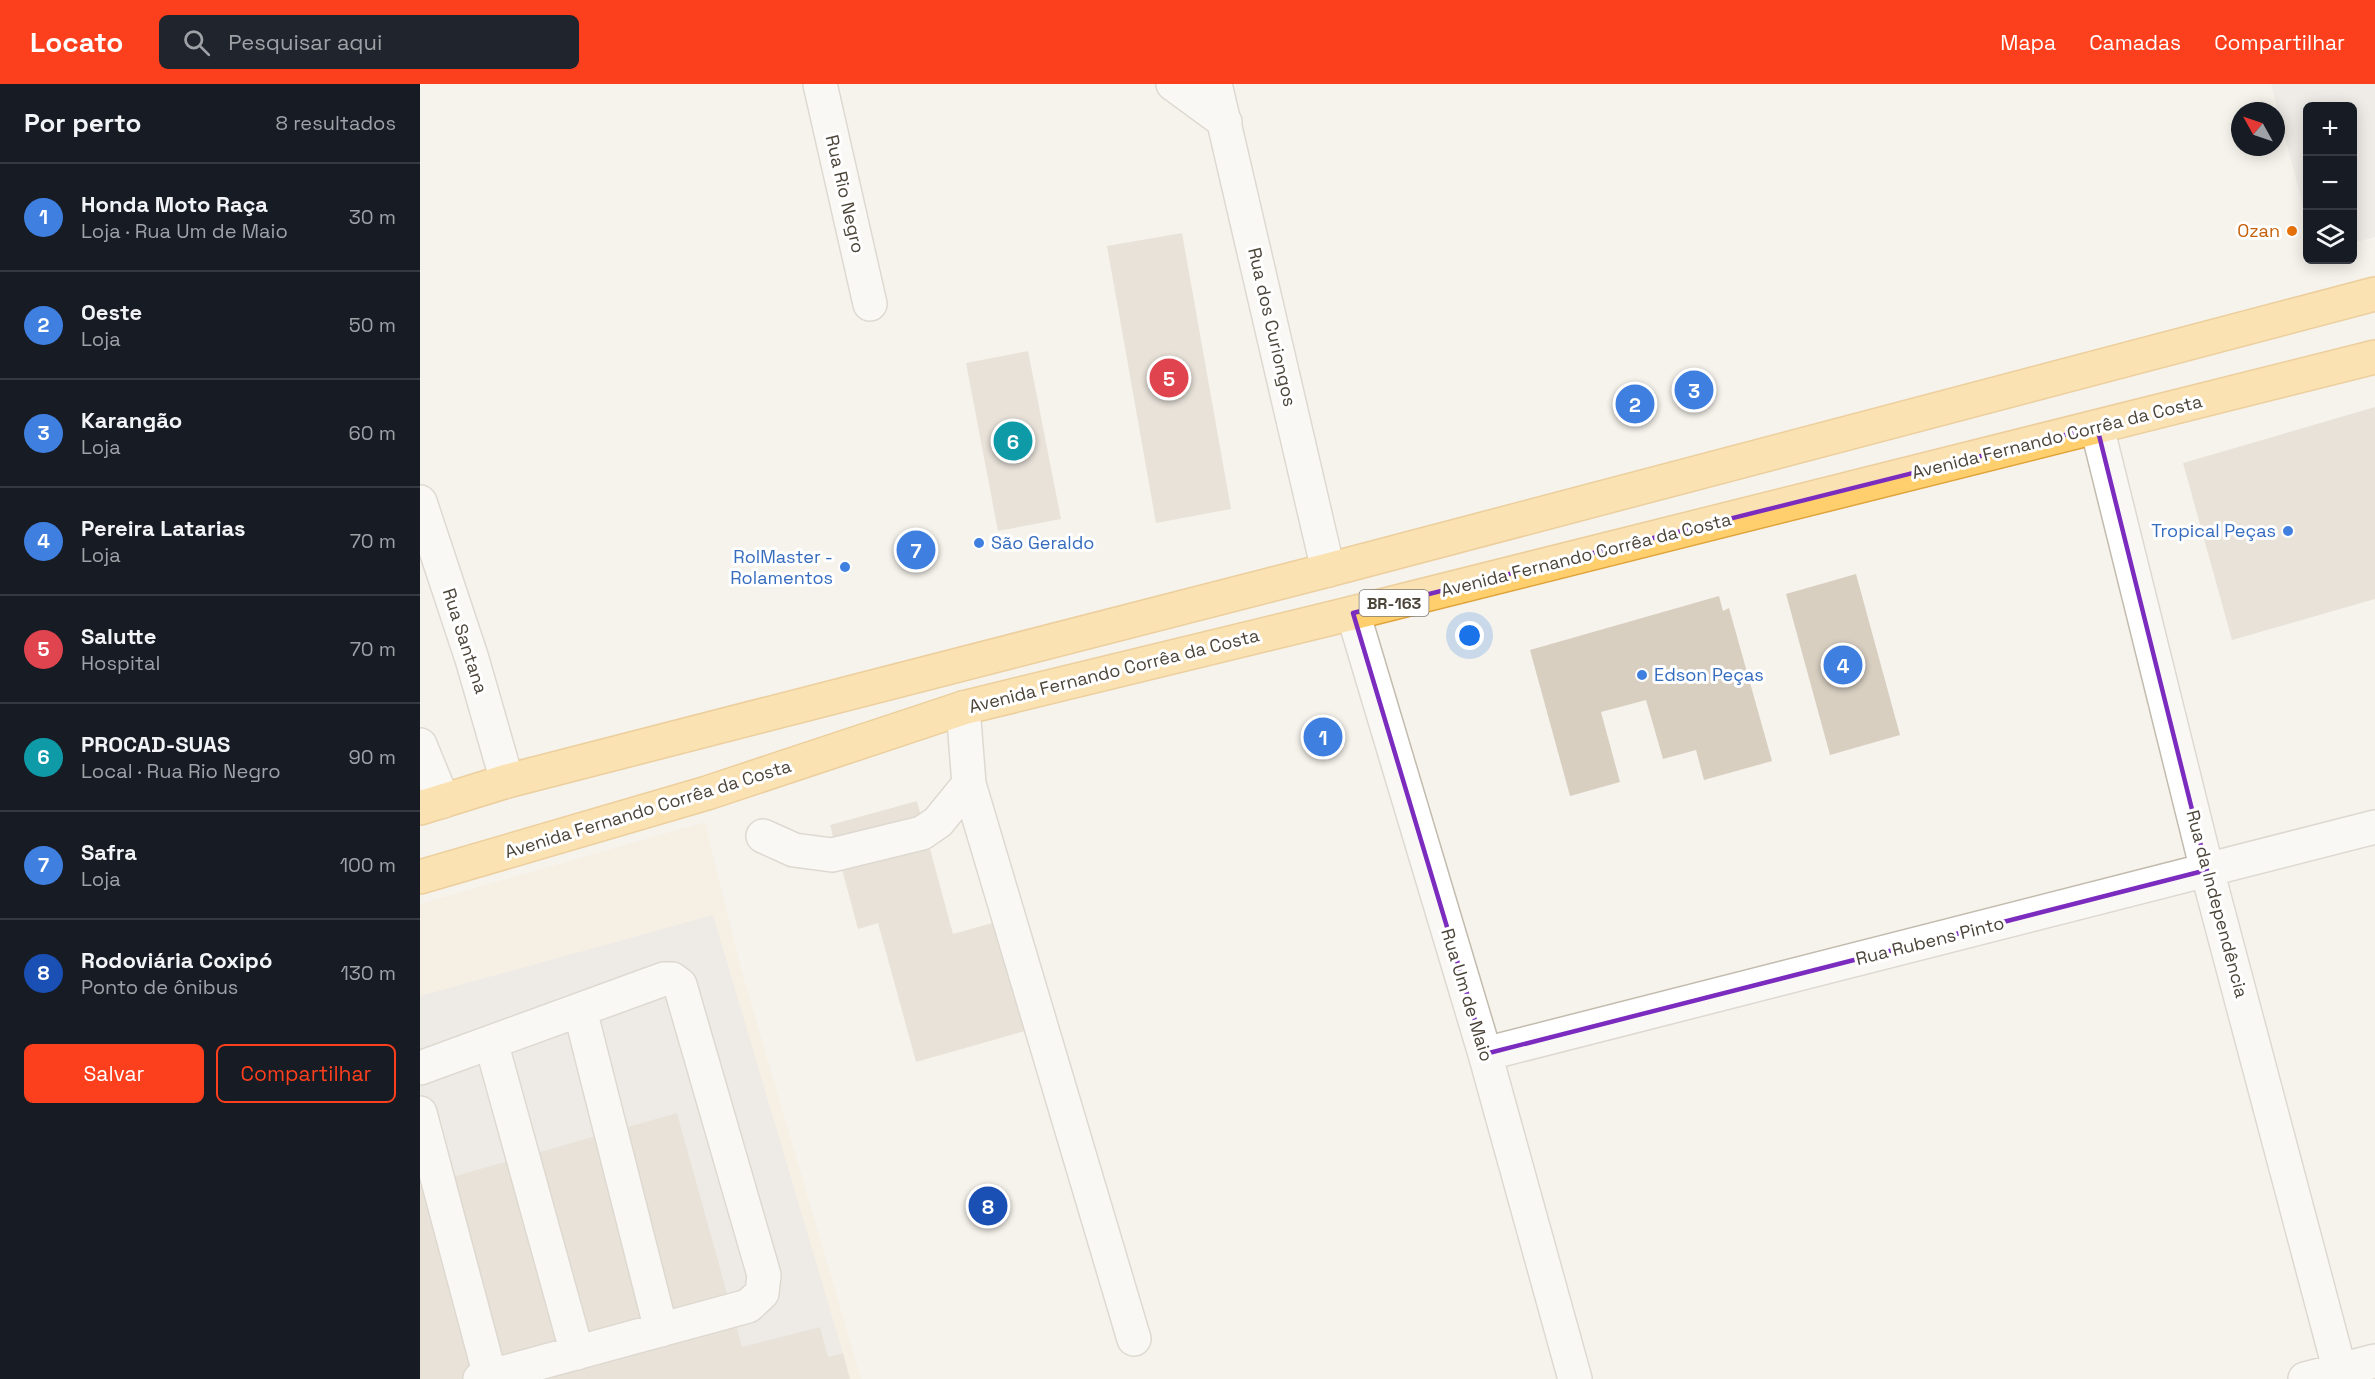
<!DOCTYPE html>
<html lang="pt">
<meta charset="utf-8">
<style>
body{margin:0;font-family:"Space Grotesk",sans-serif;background:#20242c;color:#f1f3f6}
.controls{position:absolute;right:18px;top:18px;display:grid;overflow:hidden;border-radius:9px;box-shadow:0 3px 15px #0003}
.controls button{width:54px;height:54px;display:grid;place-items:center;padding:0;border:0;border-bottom:2px solid #363941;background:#171b24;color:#f1f3f6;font:30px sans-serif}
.compass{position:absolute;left:1811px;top:18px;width:54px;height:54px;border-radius:50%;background:#171b24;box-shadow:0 3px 15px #0003;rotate:310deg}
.you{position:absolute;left:1050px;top:552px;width:21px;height:21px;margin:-15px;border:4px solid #fff;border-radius:50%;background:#1a73e8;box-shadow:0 0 0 9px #1a73e833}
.badge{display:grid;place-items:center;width:39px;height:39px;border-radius:50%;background:#fc3f1d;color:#fff;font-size:20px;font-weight:700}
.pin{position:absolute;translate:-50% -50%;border:3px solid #fff;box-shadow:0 2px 6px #0006}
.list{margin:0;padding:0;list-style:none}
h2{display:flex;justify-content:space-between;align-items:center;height:78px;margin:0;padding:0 24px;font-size:26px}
h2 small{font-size:20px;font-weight:400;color:#9ea1a6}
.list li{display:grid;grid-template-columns:39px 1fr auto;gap:18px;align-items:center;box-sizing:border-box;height:108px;padding:0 24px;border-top:2px solid #363941}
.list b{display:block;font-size:22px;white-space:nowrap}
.list p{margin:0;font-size:20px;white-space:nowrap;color:#9ea1a6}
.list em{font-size:20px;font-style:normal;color:#9ea1a6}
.actions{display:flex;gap:12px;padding:18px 24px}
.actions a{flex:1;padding:14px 0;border:2px solid #fc3f1d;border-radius:9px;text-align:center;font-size:21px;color:#fc3f1d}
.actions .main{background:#fc3f1d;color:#fff}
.icon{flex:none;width:33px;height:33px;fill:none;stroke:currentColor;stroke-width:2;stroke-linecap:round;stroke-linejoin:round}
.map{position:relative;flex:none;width:1955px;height:1295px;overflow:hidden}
header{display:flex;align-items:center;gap:36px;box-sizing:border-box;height:84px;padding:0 30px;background:#fc3f1d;color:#fff}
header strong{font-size:28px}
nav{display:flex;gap:33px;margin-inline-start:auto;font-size:21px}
.search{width:420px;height:54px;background:#20242c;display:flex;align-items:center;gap:15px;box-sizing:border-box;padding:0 21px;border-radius:9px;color:#9ea1a6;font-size:22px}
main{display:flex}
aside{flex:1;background:#171b24}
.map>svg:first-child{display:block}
.commercial{fill:#f7ead8}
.industrial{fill:#e6e2dd}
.parking{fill:#e5e3e0}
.building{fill:#d8cfc1}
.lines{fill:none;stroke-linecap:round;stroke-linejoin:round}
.minor-casing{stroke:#c2bbae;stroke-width:36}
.highway-casing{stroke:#e0a43c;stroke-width:36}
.minor{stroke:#fff;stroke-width:33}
.highway{stroke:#ffcf6e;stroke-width:33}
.marked{fill:none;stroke:#7b2cbf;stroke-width:4.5;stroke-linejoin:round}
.food-dot{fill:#e8710a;stroke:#fff;stroke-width:2}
.shop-dot{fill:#3f7fe0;stroke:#fff;stroke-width:2}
.labels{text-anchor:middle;stroke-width:6;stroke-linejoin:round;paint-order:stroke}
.shield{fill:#fff;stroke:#817c74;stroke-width:1.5}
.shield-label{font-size:16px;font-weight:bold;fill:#4b4439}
.street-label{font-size:18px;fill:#4b4439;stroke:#fff}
.food-label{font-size:18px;fill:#c56008;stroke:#fff;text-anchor:end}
.shop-label{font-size:18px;fill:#366cbe;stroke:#fff;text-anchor:end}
</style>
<header>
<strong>Locato</strong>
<div class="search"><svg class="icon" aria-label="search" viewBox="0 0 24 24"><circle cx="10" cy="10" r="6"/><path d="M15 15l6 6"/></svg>Pesquisar aqui</div>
<nav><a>Mapa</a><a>Camadas</a><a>Compartilhar</a></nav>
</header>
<main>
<aside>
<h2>Por perto<small>8 resultados</small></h2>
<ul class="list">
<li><span class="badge" style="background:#3f7fe0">1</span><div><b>Honda Moto Raça</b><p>Loja · Rua Um de Maio</p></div><em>30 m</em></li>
<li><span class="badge" style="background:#3f7fe0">2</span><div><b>Oeste</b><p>Loja</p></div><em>50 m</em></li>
<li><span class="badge" style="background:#3f7fe0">3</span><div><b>Karangão</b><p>Loja</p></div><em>60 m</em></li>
<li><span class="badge" style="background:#3f7fe0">4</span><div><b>Pereira Latarias</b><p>Loja</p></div><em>70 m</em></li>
<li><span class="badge" style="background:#e0444e">5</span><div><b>Salutte</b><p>Hospital</p></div><em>70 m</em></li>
<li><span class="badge" style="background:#0f9aa8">6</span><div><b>PROCAD-SUAS</b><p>Local · Rua Rio Negro</p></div><em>90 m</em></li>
<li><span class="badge" style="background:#3f7fe0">7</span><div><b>Safra</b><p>Loja</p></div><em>100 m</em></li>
<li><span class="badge" style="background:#1a4fb4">8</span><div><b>Rodoviária Coxipó</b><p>Ponto de ônibus</p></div><em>130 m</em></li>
</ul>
<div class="actions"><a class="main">Salvar</a><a>Compartilhar</a></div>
</aside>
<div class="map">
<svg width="1955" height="1295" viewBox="0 0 1955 1295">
<rect width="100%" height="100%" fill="#f6f3ec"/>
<!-- commercial -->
<path class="commercial" d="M285,738l35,144 121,413h-441v-475z"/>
<!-- industrial -->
<path class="industrial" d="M1851,0h104v153l-22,6 -1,-137h-44l-1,115z"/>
<!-- parking -->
<path class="parking" d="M293,831l130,438 -96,26h-327v-383z"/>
<!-- building -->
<path class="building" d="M762,149l49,276 -75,14 -49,-277z
M608,267l33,168 -63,12 -32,-168z
M1955,323v192l-143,41 -49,-177z
M1436,490l44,161 -70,20 -44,-161z
M1299,512l4,15 6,-3 43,153 -68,19 -8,-30 -33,9 -17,-59 -45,12 19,70 -50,14 -40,-146z
M497,717l36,133 39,-11 33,108 -109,31 -38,-139 -20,6 -28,-104z
M257,1029l65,234 78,-20 8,30 15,-4 7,26h-430v-193z"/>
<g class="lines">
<defs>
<path id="minor" d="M400,0l50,220
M753,0l52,38
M795,0l113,486
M1677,343l110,443 135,509
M0,418l52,157 35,122
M933,529l132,441 90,325
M543,624l6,76 165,555
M0,661l23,56
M343,752l31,14 38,5 90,-22 16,-11 31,-38
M160,926l81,320
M71,958l86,311
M1065,970l890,-227
M0,984l244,-89h8l8,6 84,290 -2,18 -14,13 -268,73
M0,1029l70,263
M1885,1295l70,-18"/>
<path id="highway" d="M0,724l87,-27 821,-211 1047,-276
M0,793l287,-84 256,-85 390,-95 1022,-256"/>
</defs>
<!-- minor casing -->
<use href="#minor" class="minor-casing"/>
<!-- highway casing -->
<use href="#highway" class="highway-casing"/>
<!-- minor -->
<use href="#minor" class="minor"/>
<!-- highway -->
<use href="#highway" class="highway"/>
</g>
<!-- marked area -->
<path d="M0 0H1955V1295H0ZM1677,343l110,443 -722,184 -132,-441z" fill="#f6f3ec" fill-opacity=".55" fill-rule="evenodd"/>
<path class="marked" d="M1677,343l110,443 -722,184 -132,-441z"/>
<!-- markers -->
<circle class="food-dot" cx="1872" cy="147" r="6"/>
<g class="shop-dot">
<circle cx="1868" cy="447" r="6"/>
<circle cx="559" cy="459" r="6"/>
<circle cx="425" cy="483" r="6"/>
<circle cx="1222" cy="591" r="6"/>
</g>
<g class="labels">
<!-- shield labels -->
<rect class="shield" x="939.5" y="506" width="69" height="26" rx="4.5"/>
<g class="shield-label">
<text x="974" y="525">BR-163</text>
</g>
<!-- street labels -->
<g class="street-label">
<text transform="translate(425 110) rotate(77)" y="6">Rua Rio Negro</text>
<text transform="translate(852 243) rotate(77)" y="6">Rua dos Curiongos</text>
<text transform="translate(1637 353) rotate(-14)" y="6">Avenida Fernando Corrêa da Costa</text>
<text transform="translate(1166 471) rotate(-14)" y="6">Avenida Fernando Corrêa da Costa</text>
<text transform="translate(45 557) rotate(72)" y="6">Rua Santana</text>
<text transform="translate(694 587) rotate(-14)" y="6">Avenida Fernando Corrêa da Costa</text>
<text transform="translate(228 725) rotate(-17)" y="6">Avenida Fernando Corrêa da Costa</text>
<text transform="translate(1797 820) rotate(75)" y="6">Rua da Independência</text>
<text transform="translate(1510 857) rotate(-14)" y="6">Rua Rubens Pinto</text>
<text transform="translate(1047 911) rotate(73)" y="6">Rua Um de Maio</text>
</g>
<!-- food labels -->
<g class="food-label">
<text x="1860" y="153">Ozan</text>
</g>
<!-- shop labels -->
<g class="shop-label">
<text x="1856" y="453">Tropical Peças</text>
<text x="571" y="465" text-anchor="start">São Geraldo</text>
<text x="413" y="479">RolMaster -<tspan x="413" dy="21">Rolamentos</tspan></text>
<text x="1234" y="597" text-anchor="start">Edson Peças</text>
</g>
</g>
</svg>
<div class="controls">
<button>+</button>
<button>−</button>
<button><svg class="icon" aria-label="layers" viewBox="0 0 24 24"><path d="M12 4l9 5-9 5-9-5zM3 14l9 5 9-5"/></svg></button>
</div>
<svg class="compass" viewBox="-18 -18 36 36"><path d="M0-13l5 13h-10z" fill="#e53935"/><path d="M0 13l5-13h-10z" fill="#9ea1a6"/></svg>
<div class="you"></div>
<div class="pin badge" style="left:903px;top:653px;background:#3f7fe0">1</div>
<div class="pin badge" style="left:1215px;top:320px;background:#3f7fe0">2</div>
<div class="pin badge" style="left:1274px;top:306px;background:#3f7fe0">3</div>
<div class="pin badge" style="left:1423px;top:581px;background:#3f7fe0">4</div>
<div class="pin badge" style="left:749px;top:294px;background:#e0444e">5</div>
<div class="pin badge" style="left:593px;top:357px;background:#0f9aa8">6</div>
<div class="pin badge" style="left:496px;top:466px;background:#3f7fe0">7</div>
<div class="pin badge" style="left:568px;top:1122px;background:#1a4fb4">8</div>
</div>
</main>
